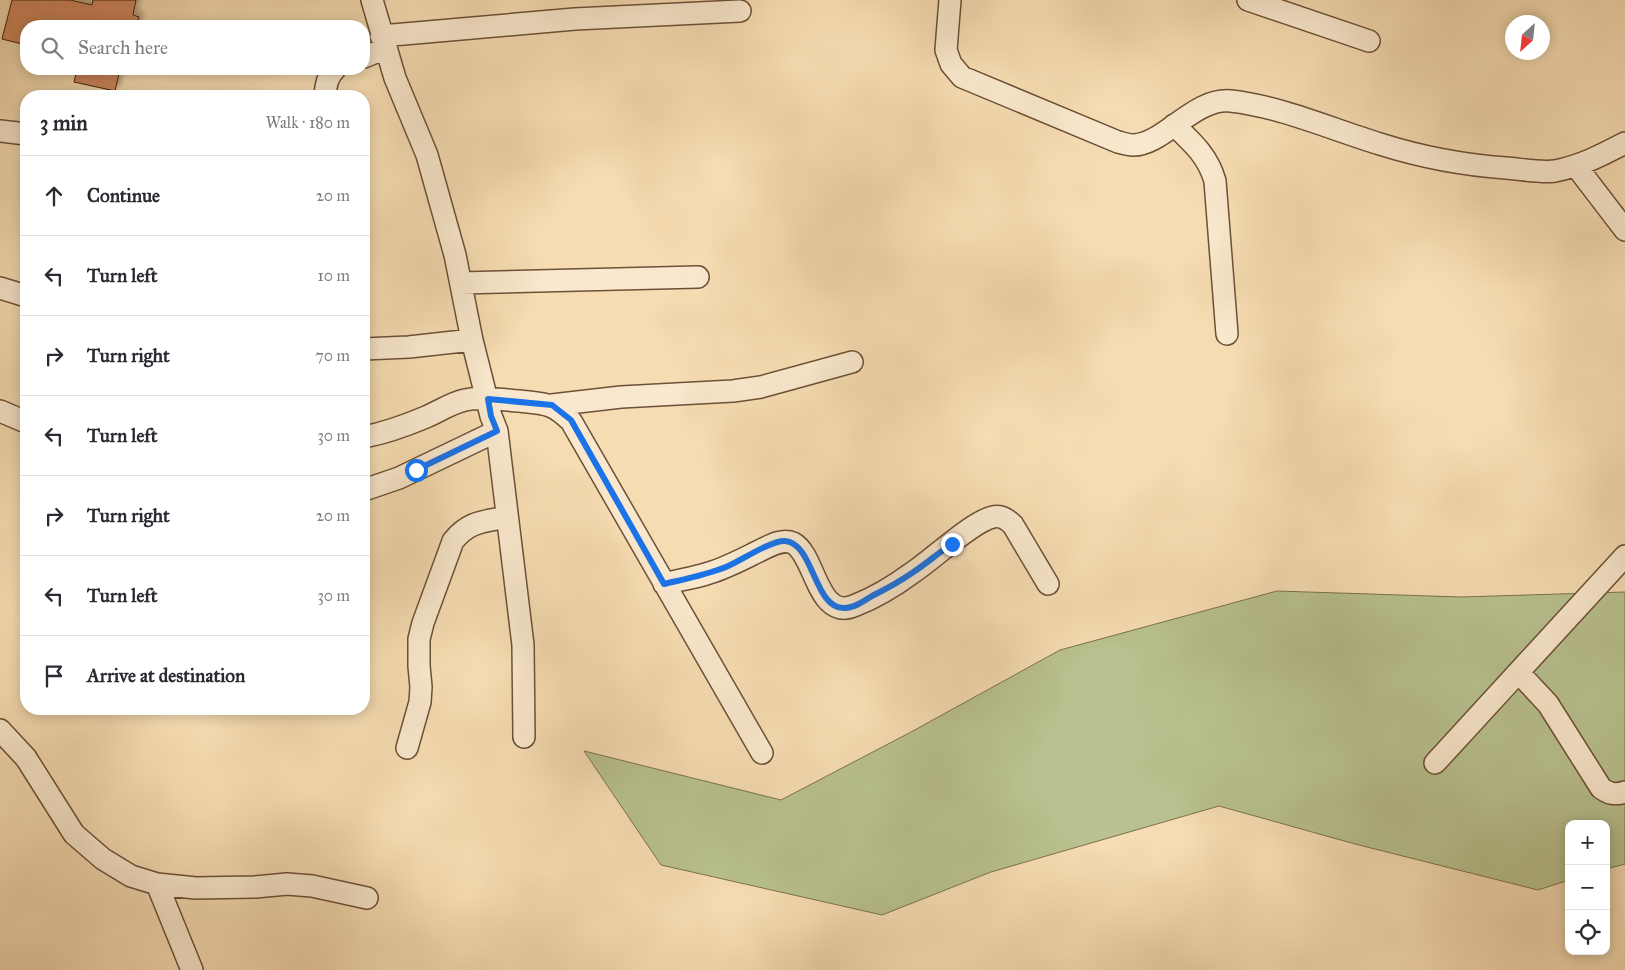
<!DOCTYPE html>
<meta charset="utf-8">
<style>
body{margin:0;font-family:"IM FELL Great Primer",serif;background:#f2f2f3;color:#2b2b33}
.controls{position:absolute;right:15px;bottom:15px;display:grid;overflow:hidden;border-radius:10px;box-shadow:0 2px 12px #0003}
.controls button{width:45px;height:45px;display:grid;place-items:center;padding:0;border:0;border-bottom:1px solid #e1e1e2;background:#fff;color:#2b2b33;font:25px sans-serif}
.compass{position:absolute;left:1505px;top:15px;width:45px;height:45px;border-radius:50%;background:#fff;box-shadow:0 2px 12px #0003;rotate:207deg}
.stop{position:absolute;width:15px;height:15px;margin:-11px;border:4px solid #1a73e8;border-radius:50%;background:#fff}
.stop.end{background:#1a73e8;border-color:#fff;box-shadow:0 1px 5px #0008}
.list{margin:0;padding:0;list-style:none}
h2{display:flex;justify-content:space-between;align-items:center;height:65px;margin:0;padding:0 20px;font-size:21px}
h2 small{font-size:16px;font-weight:400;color:#7c7c81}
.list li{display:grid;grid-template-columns:32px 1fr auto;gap:15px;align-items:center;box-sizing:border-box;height:80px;padding:0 20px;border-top:1px solid #e1e1e2}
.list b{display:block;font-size:19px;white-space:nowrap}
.list em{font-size:16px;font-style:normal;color:#7c7c81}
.icon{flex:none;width:28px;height:28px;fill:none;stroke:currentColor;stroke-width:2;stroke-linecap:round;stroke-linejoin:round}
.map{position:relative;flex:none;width:1625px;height:970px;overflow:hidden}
.search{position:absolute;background:#fff;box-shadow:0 2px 12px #0003;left:20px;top:20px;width:350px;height:55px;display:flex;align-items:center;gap:12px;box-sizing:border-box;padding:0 18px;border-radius:20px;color:#7c7c81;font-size:19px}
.panel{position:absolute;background:#fff;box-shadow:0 2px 12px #0003;left:20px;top:90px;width:350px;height:625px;border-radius:20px}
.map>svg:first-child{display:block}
.green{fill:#b8c18f;stroke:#7c714e}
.building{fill:#cf875e;stroke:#3f210e;filter:url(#shadow)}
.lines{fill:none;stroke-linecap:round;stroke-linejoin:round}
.street-casing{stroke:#6d5037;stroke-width:24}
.street{stroke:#f9e8cd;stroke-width:21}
.route{stroke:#1a73e8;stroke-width:6}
</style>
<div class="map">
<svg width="1625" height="970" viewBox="0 0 1625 970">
<defs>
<filter id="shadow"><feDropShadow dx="4.5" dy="-4.5" stdDeviation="2.5" flood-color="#0004"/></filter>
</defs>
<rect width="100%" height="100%" fill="#f6dcb2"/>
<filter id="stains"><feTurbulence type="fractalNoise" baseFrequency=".004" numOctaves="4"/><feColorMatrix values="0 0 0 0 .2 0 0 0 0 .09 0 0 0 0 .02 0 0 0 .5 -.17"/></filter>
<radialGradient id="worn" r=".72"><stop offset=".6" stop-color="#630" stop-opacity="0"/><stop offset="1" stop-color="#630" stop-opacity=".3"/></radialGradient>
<!-- green -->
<path class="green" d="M1277,591l184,6 164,-5v272l-19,5v-45h-37v56l-31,10 -183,-46 -136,-38 -228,66 -109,43 -221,-50 -77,-114 197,49 130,-68 149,-82z"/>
<!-- building -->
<path class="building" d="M12,0h58l22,5 1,-5h43l-3,15 6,2 -3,9h-110v19l-24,-6z
M77,69h43l-5,22 -41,-9z"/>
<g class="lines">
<defs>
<path id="street" d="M372,0l23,78 32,77 28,100 17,85 19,76 6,15 26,214 1,92
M950,0l-4,50 5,14 11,13 156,65c4,1 10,3 15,3 31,0 61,-48 98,-44 51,6 100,28 149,43 41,13 84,21 126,24 15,1 34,5 49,3 26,-5 47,-16 70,-28
M1248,0l121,41
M381,36l194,-17 165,-8
M364,57l22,-9
M325,96c1,-11 2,-19 10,-27
M1174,125c18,17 34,31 41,56l12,153
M0,131l26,3
M1576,166l49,64
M461,283l237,-6
M0,288l26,8
M364,349l45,-2 63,-7
M552,405l69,-8 112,-6 28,-4 91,-25
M0,411l26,11
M364,437c21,-4 43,-12 62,-20 14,-6 25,-14 39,-17 17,-4 37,0 54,1 26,3 32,1 52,20l191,332
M364,490l35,-12 98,-47
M664,584c15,-4 30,-6 45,-11 17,-5 32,-13 48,-21 11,-5 24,-14 36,-9 23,12 24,80 63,62 18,-7 41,-21 56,-32 20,-13 61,-52 81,-56 8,-2 14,2 20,8l35,59
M1519,673l29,31 53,84c8,6 14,7 24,4
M0,730l26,28 48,76 29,25 28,17 26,8 39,4 59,-1 32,-3 25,2 55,12
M407,748l13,-46 1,-15 -2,-21v-27l4,-16 30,-82c16,-20 30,-19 54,-24
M1435,763l190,-207
M157,884l35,86"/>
</defs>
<!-- street casing -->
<use href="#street" class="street-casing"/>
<!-- street -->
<use href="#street" class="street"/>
</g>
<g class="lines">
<!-- route -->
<path class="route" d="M416,470l81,-39 -6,-15 -3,-17 64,6 19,15 93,164c21,-5 42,-9 62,-17 15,-6 45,-27 59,-26 29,2 29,69 60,67 10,0 19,-7 27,-12 14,-7 27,-14 40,-23 14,-9 26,-20 40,-29"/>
</g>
<rect width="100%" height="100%" filter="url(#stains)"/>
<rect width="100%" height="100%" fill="url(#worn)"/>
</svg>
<div class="controls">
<button>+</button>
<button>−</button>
<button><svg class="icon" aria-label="locate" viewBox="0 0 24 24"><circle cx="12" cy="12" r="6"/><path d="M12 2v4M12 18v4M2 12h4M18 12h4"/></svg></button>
</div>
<svg class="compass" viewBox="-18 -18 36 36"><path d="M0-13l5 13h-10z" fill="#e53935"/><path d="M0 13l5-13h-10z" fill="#7c7c81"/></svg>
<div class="stop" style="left:416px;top:470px"></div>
<div class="stop end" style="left:952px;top:544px"></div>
<div class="search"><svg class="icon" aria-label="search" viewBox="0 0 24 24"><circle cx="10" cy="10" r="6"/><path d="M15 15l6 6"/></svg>Search here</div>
<section class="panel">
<h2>3 min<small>Walk · 180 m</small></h2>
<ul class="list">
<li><svg class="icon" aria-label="ahead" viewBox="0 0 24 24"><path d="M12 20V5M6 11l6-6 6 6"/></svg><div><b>Continue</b></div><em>20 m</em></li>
<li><svg class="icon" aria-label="left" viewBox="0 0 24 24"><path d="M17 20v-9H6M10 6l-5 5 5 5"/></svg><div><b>Turn left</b></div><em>10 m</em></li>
<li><svg class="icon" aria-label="right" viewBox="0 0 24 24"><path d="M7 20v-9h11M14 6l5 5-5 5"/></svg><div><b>Turn right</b></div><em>70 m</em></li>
<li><svg class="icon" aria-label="left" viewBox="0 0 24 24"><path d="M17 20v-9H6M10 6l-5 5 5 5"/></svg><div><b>Turn left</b></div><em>30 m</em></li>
<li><svg class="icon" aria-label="right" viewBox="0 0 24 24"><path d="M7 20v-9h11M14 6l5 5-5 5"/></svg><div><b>Turn right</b></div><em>20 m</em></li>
<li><svg class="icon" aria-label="left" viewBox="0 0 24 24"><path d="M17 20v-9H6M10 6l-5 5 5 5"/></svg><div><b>Turn left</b></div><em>30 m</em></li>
<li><svg class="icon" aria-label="arrive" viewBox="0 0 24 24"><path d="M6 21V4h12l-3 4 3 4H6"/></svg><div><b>Arrive at destination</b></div></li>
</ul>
</section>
</div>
